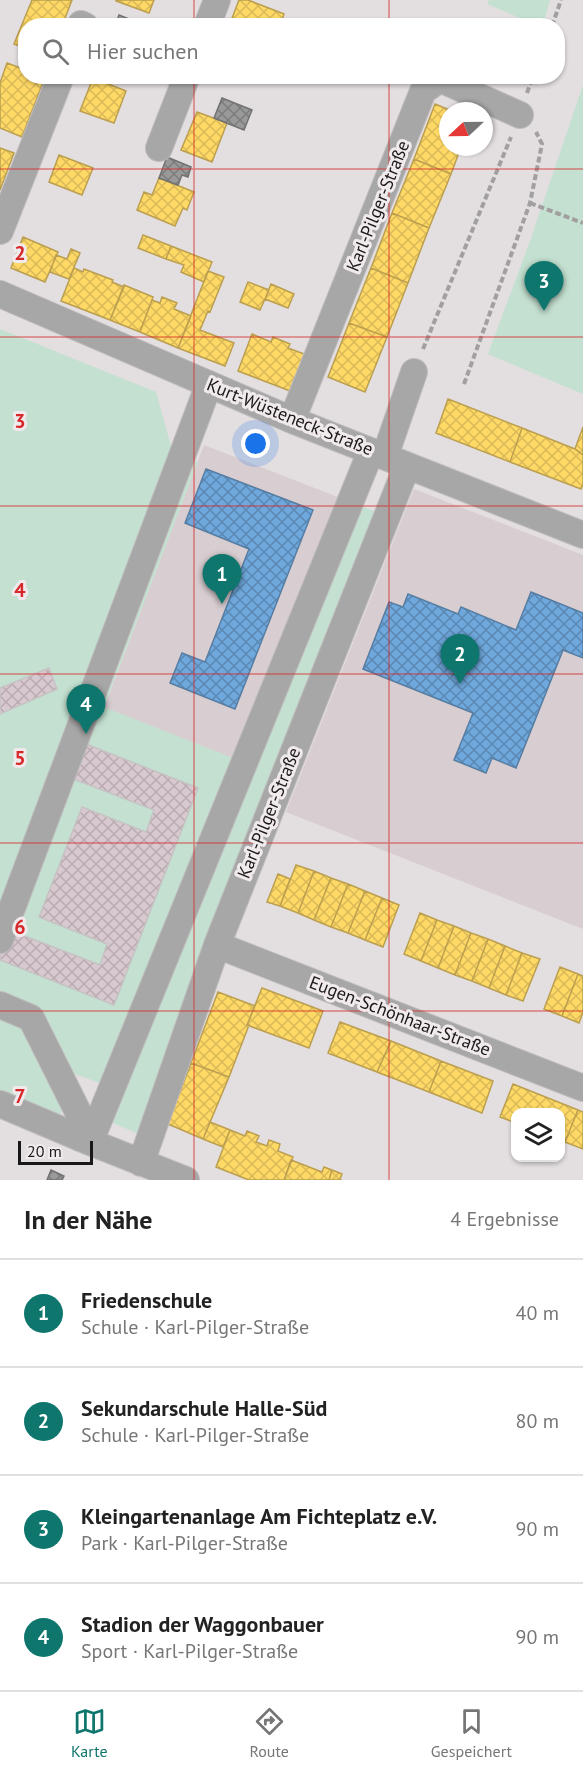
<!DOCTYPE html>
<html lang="de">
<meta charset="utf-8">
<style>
body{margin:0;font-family:"PT Sans",sans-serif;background:#f2f2f2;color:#222}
.controls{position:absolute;right:18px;bottom:18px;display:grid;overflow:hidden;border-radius:12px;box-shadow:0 2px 4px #0004}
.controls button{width:54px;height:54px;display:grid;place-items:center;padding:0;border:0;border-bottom:2px solid #e0e0e0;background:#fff;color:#222;font:30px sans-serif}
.compass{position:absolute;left:439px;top:102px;width:54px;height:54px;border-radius:50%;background:#fff;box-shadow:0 2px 4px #0004;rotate:248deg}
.scale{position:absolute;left:18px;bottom:15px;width:75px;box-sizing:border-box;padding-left:6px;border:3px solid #1b1819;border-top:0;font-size:16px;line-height:21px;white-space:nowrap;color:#1b1819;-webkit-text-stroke:4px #f1eaed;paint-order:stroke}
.you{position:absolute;left:256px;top:444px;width:21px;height:21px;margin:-15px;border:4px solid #fff;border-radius:50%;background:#1a73e8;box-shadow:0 0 0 9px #1a73e833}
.badge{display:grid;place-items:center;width:39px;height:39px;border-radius:50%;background:#0f766e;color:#fff;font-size:20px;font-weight:700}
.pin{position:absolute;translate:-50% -50px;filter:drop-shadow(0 2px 3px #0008)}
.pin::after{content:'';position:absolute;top:32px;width:21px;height:18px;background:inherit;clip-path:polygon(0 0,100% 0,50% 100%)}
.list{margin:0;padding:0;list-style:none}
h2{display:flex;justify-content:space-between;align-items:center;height:78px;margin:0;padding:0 24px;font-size:26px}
h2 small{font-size:20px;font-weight:400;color:#767676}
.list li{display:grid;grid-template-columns:39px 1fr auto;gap:18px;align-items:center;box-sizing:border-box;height:108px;padding:0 24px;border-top:2px solid #e0e0e0}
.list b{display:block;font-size:22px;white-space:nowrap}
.list p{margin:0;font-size:20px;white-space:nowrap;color:#767676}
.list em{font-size:20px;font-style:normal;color:#767676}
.icon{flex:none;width:33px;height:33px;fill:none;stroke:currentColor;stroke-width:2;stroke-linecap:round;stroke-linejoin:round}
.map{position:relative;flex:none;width:583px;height:1180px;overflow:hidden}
.search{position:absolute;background:#fff;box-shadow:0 2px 4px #0004;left:18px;right:18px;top:18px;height:66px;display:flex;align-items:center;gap:15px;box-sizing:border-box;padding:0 21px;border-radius:24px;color:#767676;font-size:22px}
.sheet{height:510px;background:#fff}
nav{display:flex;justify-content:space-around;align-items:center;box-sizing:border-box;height:84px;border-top:2px solid #e0e0e0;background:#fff;font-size:16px;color:#767676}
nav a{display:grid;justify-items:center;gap:3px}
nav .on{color:#0f766e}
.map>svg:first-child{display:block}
.built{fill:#d8cdd1}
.green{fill:#c3e0d0}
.homes{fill:url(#homes-cross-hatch);stroke:#bb9f4f;stroke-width:1.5}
.schools{fill:url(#schools-cross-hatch);stroke:#567da2;stroke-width:1.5}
.industry{fill:url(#industry-cross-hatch);stroke:#737273;stroke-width:1.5}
.building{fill:url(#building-cross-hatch);stroke:#c6c3c4;stroke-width:1.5}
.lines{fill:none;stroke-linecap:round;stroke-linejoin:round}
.minor-casing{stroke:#bebbbc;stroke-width:28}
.path{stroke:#a29fa0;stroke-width:4;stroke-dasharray:6 3;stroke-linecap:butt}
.minor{stroke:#a8a7a8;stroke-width:26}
.grid{fill:none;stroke:#d62828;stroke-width:1.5;stroke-opacity:0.55}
.labels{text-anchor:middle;stroke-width:6;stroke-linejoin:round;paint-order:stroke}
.street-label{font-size:18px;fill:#1b1819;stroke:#f1eaed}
.grid-label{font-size:20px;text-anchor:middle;font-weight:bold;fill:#d62828;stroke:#f1eaed;stroke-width:6;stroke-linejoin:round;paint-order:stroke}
</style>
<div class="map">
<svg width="583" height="1180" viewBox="0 0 583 1180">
<defs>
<pattern id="homes-cross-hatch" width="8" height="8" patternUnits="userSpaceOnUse" patternTransform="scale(1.5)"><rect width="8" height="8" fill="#ffd966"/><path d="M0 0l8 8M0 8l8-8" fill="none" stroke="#daba58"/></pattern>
<pattern id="schools-cross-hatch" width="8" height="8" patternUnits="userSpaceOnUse" patternTransform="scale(1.5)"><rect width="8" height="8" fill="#6fa8dc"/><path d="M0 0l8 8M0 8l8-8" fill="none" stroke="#5a88b2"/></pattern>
<pattern id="industry-cross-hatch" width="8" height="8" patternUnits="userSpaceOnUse" patternTransform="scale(1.5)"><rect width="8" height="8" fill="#999"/><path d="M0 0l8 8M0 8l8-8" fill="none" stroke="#7c7c7c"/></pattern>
<pattern id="building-cross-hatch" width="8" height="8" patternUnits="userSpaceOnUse" patternTransform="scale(1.5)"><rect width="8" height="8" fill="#d8c8cf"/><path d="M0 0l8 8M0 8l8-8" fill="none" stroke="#b9abb1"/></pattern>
</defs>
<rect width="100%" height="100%" fill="#e3dee0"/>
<!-- built -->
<path class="built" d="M204,445l139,54 -105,261 -134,-52z
M414,489l169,66v374l-297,-117z"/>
<!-- green -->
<path class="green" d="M489,0h61l-7,25 -4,1 -52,-22z
M583,85v309l-95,-40 41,-110z
M0,329l156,63 16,58 26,12 -94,245 134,53 -138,323 -25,-9 -16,43 -59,-24z
M356,504l26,10 -238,622 -43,-18z"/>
<!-- homes -->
<path class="homes" d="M32,0h40l-10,26h-36v22l-12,-4z
M116,0h38l-5,13 -33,-12z
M239,0h9l36,14 -4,12h-51z
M7,63l19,7v6l19,1 -23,60 -22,-9v-45z
M93,78l33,13 -12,32 -34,-12z
M435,104l17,7h-4v36h13l-10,27 -37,-15z
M197,112l30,11 -15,39 -31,-12z
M0,148l14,5 -14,37z
M59,155l34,13 -11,27 -33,-13z
M414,159l37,15 -22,54 -37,-15z
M159,178l35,14 -7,18 -4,-2 -8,18 -38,-16 7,-18 8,3z
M392,213l37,15 -21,55 -37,-15z
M143,235l28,11 -5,13 -28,-11z
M23,237l35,15 -13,30 -34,-14z
M171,246l41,16 -8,20 -23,-10 3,-7 -18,-6z
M71,249l9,4 -11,26 -19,-7 6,-17 11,4z
M74,268l9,4 1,-3 29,11 -1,2 12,5 -14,33 -49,-19z
M371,268l37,15 -21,54 -38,-14z
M208,271l16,6 -14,35 -2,-1 -8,19 34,13 -9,23 -47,-18z
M248,282l21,8 -9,20 -20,-8z
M271,284l23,10 -6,14 -23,-9z
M124,285l29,12 -13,35 -30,-12z
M162,297l15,6 -3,6 17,7 -13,32 -38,-16 12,-32 8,3z
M349,323l38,14 -22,55 -37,-15z
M252,334l19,8 2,-5 17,7 -2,4 24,9 -14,37 -60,-23z
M448,399l74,29 -12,34 -74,-29z
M583,427v28l-8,-6z
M522,428l53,21 8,6v29l-2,5 -71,-27z
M296,865l18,6 -16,42 -18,-7z
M314,871l17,7 -17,42 -16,-7z
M278,874l12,5 -10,27 -13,-4z
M331,878l17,6 -17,43 -17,-7z
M348,884l17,7 -17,42 -17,-6z
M365,891l17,7 -17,42 -17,-7z
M382,898l17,7 -16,42 -18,-7z
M420,913l17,7 -16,41 -17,-7z
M437,920l17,6 -16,42 -17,-7z
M454,926l17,7 -16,42 -17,-7z
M471,933l17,6 -16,42 -17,-6z
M488,939l17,7 -16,42 -17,-7z
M505,946l17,7 -16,42 -17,-7z
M522,953l18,6 -17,42 -17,-6z
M560,967l18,7 -16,42 -18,-7z
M578,974l5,2v36l-4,11 -17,-7z
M262,988l61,23 -14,37 -62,-23z
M218,992l37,14 -8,19h2l-20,52 -38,-14z
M340,1022l51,19 -14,31 -49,-19z
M391,1041l50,20 -12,31 -52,-20z
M441,1061l52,20 -11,32 -53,-21z
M191,1063l38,14 -26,62 -35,-15z
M513,1084l65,26 -13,32 -5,-2v-28h-44v11l-16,-6z
M578,1110l5,2v37l-18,-7z
M210,1122l20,8 -7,17 -20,-8z
M230,1130l15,6 2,-5 12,5 -3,6 11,4 2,-6 11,4 -2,7 15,6 -9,23h-35l-33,-13z
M291,1160l31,12 2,-5 8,3 -3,10h-45z
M332,1170l10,4 -2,5 1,1h-12z"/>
<!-- schools -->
<path class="schools" d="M206,469l107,41 -78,199 -65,-26 12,-30 23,9 44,-113 -64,-26z
M531,592l52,21v45l-20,-8 -47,118 -24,-10 -6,15 -32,-13 19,-47 -110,-44 26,-67 14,5 5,-13 50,20 3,-7 55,23z"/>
<!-- industry -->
<path class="industry" d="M119,15l27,11h-31z
M222,98l30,12 -8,20 -30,-12z
M167,157l24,10 -3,10 -6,-2 -4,10 -19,-7z
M51,1170l13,6 -2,4h-15z"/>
<!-- building -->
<path class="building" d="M49,668l8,21 -57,25v-26z
M86,744l112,44 -84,217 -114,-45v-9l9,-21 91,35 7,-21 -68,-27 43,-110 64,25 8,-22 -83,-32z"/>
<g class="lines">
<defs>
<path id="minor" d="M81,26v-2l4,2
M207,26l10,-26
M159,148l28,-72
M0,231l61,-155
M0,294l292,126 291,115
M292,420l131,-329 17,-12 80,36
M385,456l29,-84
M0,940l209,-556
M217,945l366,143
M0,1005l31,13 50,100 -1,20
M0,1104l90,38 96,38
M90,1142l281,-691
M141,1163l76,-218 190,-479"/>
</defs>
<!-- minor casing -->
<use href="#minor" class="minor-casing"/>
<!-- path -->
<path class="path" d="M552,26l9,-26
M527,93l6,-17
M530,203l53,20
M423,349l88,-212
M464,384l66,-181 12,-59 -6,-12"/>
<!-- minor -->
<use href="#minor" class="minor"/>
</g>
<!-- grid -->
<path class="grid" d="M194,0v26M389,0v26M194,76v1104M389,76v1104M0,169h583M0,337h583M0,506h583M0,674h583M0,843h583M0,1011h583"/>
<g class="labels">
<!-- street labels -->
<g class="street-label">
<text transform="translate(378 206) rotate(-68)" y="6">Karl-Pilger-Straße</text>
<text transform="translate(290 417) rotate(22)" y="6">Kurt-Wüsteneck-Straße</text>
<text transform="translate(269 813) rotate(-68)" y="6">Karl-Pilger-Straße</text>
<text transform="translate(400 1016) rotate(21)" y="6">Eugen-Schönhaar-Straße</text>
</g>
</g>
<g class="grid-label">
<text x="20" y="260">2</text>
<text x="20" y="428">3</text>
<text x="20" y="597">4</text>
<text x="20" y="765">5</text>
<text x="20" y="934">6</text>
<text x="20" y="1103">7</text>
</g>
</svg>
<div class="controls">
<button><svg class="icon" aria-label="layers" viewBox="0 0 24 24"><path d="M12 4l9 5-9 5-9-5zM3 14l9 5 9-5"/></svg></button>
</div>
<svg class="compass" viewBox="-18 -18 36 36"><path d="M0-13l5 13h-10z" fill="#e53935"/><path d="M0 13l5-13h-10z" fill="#767676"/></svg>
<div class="scale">20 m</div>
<div class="you"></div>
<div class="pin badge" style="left:222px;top:604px">1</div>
<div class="pin badge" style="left:460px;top:684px">2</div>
<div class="pin badge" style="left:544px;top:311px">3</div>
<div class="pin badge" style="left:86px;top:734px">4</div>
<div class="search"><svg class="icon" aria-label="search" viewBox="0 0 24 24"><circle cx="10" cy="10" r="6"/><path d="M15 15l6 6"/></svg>Hier suchen</div>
</div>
<section class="sheet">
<h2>In der Nähe<small>4 Ergebnisse</small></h2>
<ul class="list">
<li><span class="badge">1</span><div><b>Friedenschule</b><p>Schule · Karl-Pilger-Straße</p></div><em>40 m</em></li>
<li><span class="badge">2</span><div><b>Sekundarschule Halle-Süd</b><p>Schule · Karl-Pilger-Straße</p></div><em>80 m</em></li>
<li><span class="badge">3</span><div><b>Kleingartenanlage Am Fichteplatz e.V.</b><p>Park · Karl-Pilger-Straße</p></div><em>90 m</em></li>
<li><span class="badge">4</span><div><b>Stadion der Waggonbauer</b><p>Sport · Karl-Pilger-Straße</p></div><em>90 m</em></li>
</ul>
</section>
<nav>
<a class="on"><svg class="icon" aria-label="map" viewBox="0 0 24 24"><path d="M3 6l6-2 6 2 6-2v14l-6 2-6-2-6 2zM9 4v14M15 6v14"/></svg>Karte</a>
<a><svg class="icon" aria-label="directions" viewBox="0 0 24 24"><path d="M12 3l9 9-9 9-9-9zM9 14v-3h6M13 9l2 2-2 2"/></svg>Route</a>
<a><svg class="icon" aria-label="saved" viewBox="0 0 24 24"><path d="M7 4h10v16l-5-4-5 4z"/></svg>Gespeichert</a>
</nav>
